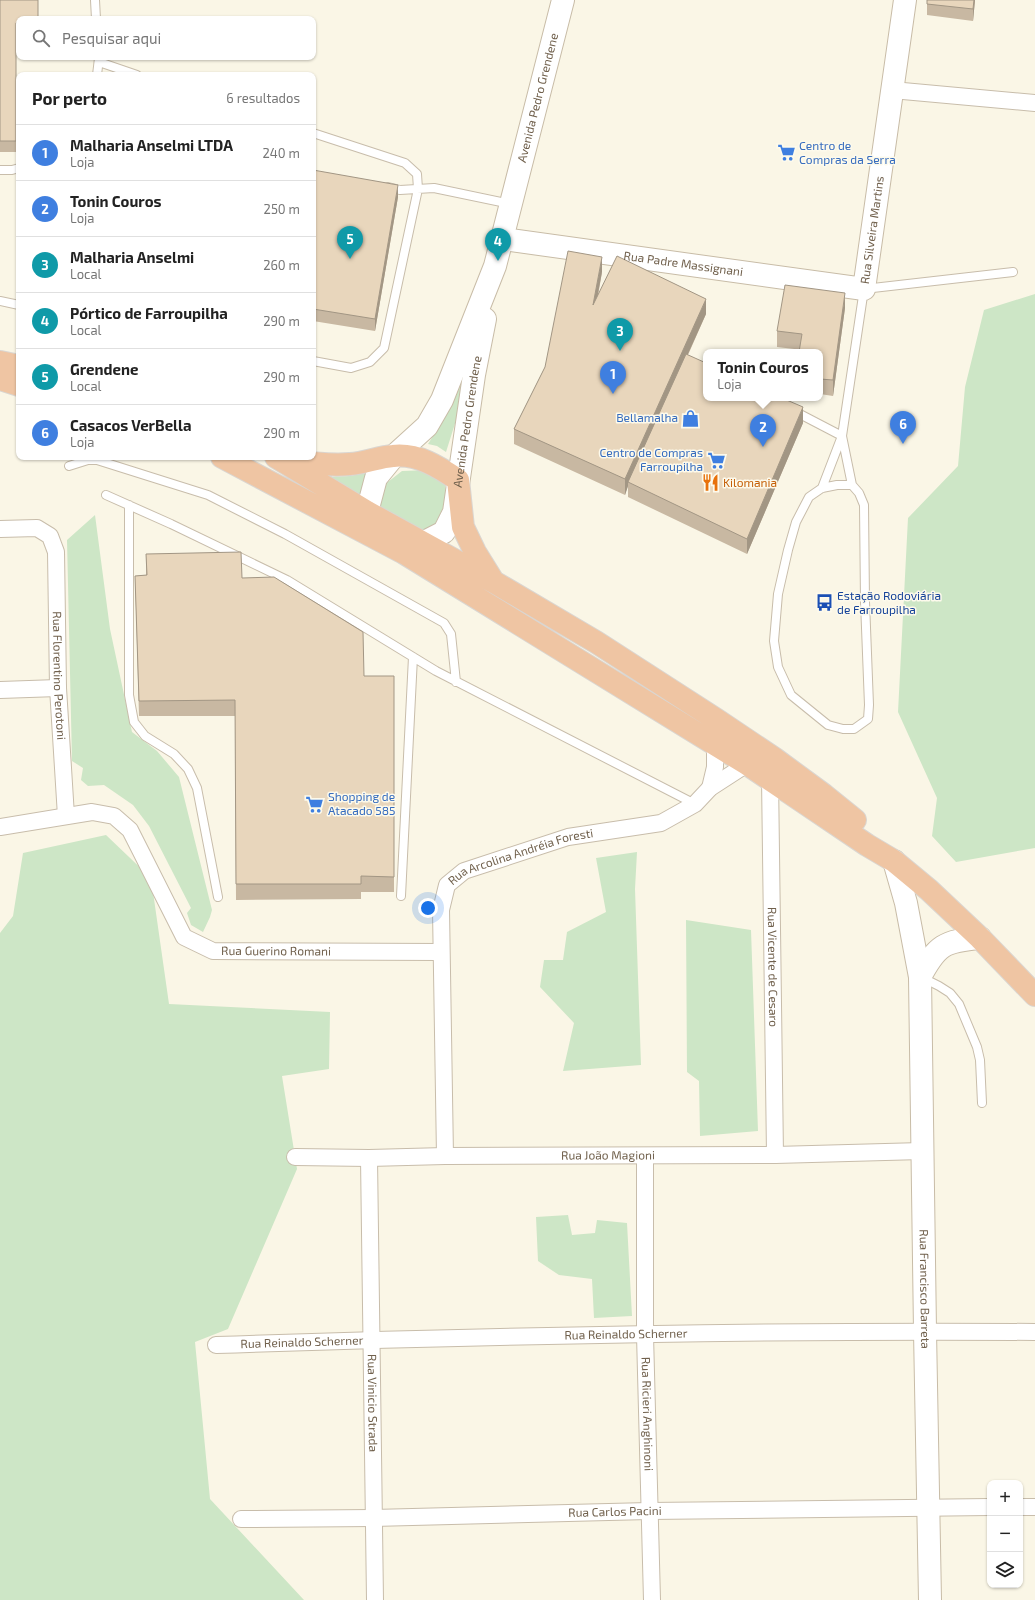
<!DOCTYPE html>
<html lang="pt">
<meta charset="utf-8">
<style>
body{margin:0;font-family:"Exo 2",sans-serif;background:#f2f2f2;color:#222}
.controls{position:absolute;right:12px;bottom:12px;display:grid;overflow:hidden;border-radius:8px;box-shadow:0 1px 3px #0004}
.controls button{width:36px;height:36px;display:grid;place-items:center;padding:0;border:0;border-bottom:1px solid #e0e0e0;background:#fff;color:#222;font:20px sans-serif}
.you{position:absolute;left:428px;top:908px;width:14px;height:14px;margin:-10px;border:3px solid #fff;border-radius:50%;background:#1a73e8;box-shadow:0 0 0 6px #1a73e833}
.badge{display:grid;place-items:center;width:26px;height:26px;border-radius:50%;background:#74523a;color:#fff;font-size:13px;font-weight:700}
.pin{position:absolute;translate:-50% -33px;filter:drop-shadow(0 1px 2px #0008)}
.pin::after{content:'';position:absolute;top:21px;width:14px;height:12px;background:inherit;clip-path:polygon(0 0,100% 0,50% 100%)}
.popup{position:absolute;left:703px;top:349px;width:120px;height:52px;box-sizing:border-box;display:grid;place-content:center;border-radius:8px;background:#fff;filter:drop-shadow(0 1px 3px #0005);font-size:13px;white-space:nowrap;color:#767676}
.popup b{font-size:15px;color:#222}
.popup::after{content:'';position:absolute;left:50%;top:100%;margin-left:-8px;border:8px solid transparent;border-top-color:#fff}
.list{margin:0;padding:0;list-style:none}
h2{display:flex;justify-content:space-between;align-items:center;height:52px;margin:0;padding:0 16px;font-size:17px}
h2 small{font-size:13px;font-weight:400;color:#767676}
.list li{display:grid;grid-template-columns:26px 1fr auto;gap:12px;align-items:center;box-sizing:border-box;height:56px;padding:0 16px;border-top:1px solid #e0e0e0}
.list b{display:block;font-size:15px;white-space:nowrap}
.list p{margin:0;font-size:13px;white-space:nowrap;color:#767676}
.list em{font-size:13px;font-style:normal;color:#767676}
.icon{flex:none;width:22px;height:22px;fill:none;stroke:currentColor;stroke-width:2;stroke-linecap:round;stroke-linejoin:round}
.map{position:relative;flex:none;width:1035px;height:1600px;overflow:hidden}
.search{position:absolute;background:#fff;box-shadow:0 1px 3px #0004;left:16px;top:16px;width:300px;height:44px;display:flex;align-items:center;gap:10px;box-sizing:border-box;padding:0 14px;border-radius:8px;color:#767676;font-size:15px}
.panel{position:absolute;background:#fff;box-shadow:0 1px 3px #0004;left:16px;top:72px;width:300px;height:388px;border-radius:8px}
.map>svg:first-child{display:block}
.green{fill:#cde6c6}
.lines{fill:none;stroke-linecap:round;stroke-linejoin:round}
.lane-casing{stroke:#c8bdab;stroke-width:10}
.street-casing{stroke:#c8bdab;stroke-width:18}
.secondary-casing{stroke:#c8bca7;stroke-width:24}
.highway-casing{stroke:#dad6d1;stroke-width:24}
.lane{stroke:#fff;stroke-width:8}
.street{stroke:#fff;stroke-width:16}
.secondary{stroke:#fff;stroke-width:22}
.highway{stroke:#efc5a3;stroke-width:22}
.wall{fill:#c8b8a2}
.shaded-wall{fill:#a29684}
.building{fill:#e8d6bc;stroke:#a29684}
.labels{text-anchor:middle;stroke-width:3;stroke-linejoin:round;paint-order:stroke}
.street-label{font-size:12px;fill:#71614d;stroke:#fdfaec}
.shop-label{font-size:12px;fill:#366cbe;stroke:#fdfaec;text-anchor:start}
.food-label{font-size:12px;fill:#c56008;stroke:#fdfaec;text-anchor:start}
.transit-label{font-size:12px;fill:#164399;stroke:#fdfaec;text-anchor:start}
</style>
<div class="map">
<svg width="1035" height="1600" viewBox="0 0 1035 1600">
<rect width="100%" height="100%" fill="#faf6e6"/>
<!-- green -->
<path class="green" d="M1035,294v554l-79,14 -24,-26 5,-38 -39,-86 10,-194 50,-52 7,-79 19,-77z
M468,369l-9,42 -13,41 -9,-6 -9,-2 22,-35z
M428,470l17,14 3,24 -9,16 -14,9 -45,-25 4,-23 18,-14z
M373,471l-13,27 -34,-21 24,-1z
M95,515l15,114 22,103 25,19 22,26 33,133 -2,7 -7,15 -12,-7 -4,-12 4,-5 -42,-82 -16,-21 -29,-20 -16,1 -7,-6 2,-12 -11,-7 -5,-221z
M106,835l45,43 18,126 161,8 -1,57 -47,7 15,93 -69,160 -33,13 15,157 94,101h-304v-667l13,-17 10,-63z
M637,852l-2,37 6,176 -78,6 11,-48 -34,-36 4,-27h19l4,-28 39,-20 -10,-54z
M686,920l65,10 7,201 -58,5 -1,-55 -12,-9z
M568,1215l4,20 23,-2 2,-13 30,3 5,93 -38,2 -2,-39 -33,-4 -21,-14 -2,-44z"/>
<g class="lines">
<defs>
<path id="lane" d="M95,0l1,19
M99,62l38,13
M97,75l2,-17
M313,133l92,30 12,11 1,15 -34,159 -14,14 -19,6 -38,-7
M0,170h12l7,-2
M388,187l12,3 34,-2 77,16
M0,301l19,4
M794,411l48,25 22,-147 149,-17
M69,466l19,-6h9l111,35 77,39 159,89 7,11 5,48
M822,488l20,-52 10,49 7,8 5,12 1,97 4,103 -1,14 -14,10h-11l-15,-4 -37,-30 -13,-28 -4,-26 4,-47 10,-44 8,-28 13,-25 13,-9 15,-3h15
M106,495l65,29 116,56 149,91 259,133
M129,505v190l5,27 11,14 29,18 14,15 9,19 21,109
M401,896l12,-239
M923,978l16,8 11,7 9,11 18,43 3,13 2,43"/>
<g id="street">
<path d="M892,90l143,13"/>
<path id="s1" d="M0,529l37,-1 13,8 6,16 2,136 8,128"/>
<path d="M0,690l58,-2"/>
<path id="s2" d="M770,778l5,377"/>
<path d="M710,788l5,-21v-24"/>
<path id="s3" d="M0,827l92,-15 22,4 16,14 54,107 29,14 228,1"/>
<path id="s4" d="M445,1156l-4,-246 6,-25 17,-14 104,-34 93,-14 34,-19 15,-16 37,-24"/>
<path id="s5" d="M645,1156v179l7,265"/>
<path id="s6" d="M295,1157l74,1 76,-2 330,-1 147,-4"/>
<path id="s7" d="M369,1158l6,442"/>
<path id="s8" d="M216,1345c273,-9 547,-15 819,-13"/>
<path d="M1020,1507h15"/>
<path id="s9" d="M241,1519l132,-1 276,-7 341,-4"/>
</g>
<g id="secondary">
<path id="s10" d="M503,239l361,50 41,-289"/>
<path id="s11" d="M369,530l-2,-18 9,-34 18,-22 33,-30 15,-26 53,-134 68,-266"/>
<path id="s12" d="M409,550l35,-18 10,-20 20,-137 11,-56"/>
<path id="s13" d="M894,861l12,42 14,74 5,354 5,269"/>
<path d="M920,977c17,-32 24,-36 60,-39"/>
</g>
<path id="highway" d="M0,362l19,4
M0,379l19,6
M222,457l182,96 343,211 120,81 27,16 35,29 51,48 55,57
M276,457l91,55 127,70 102,60 121,78 58,39 49,36 31,25
M289,460c20,3 41,6 61,4 15,-1 29,-7 43,-8 24,-3 46,11 65,24l5,47 12,25 18,29"/>
</defs>
<!-- lane casing -->
<use href="#lane" class="lane-casing"/>
<!-- street casing -->
<use href="#street" class="street-casing"/>
<!-- secondary casing -->
<use href="#secondary" class="secondary-casing"/>
<!-- highway casing -->
<use href="#highway" class="highway-casing"/>
<!-- lane -->
<use href="#lane" class="lane"/>
<!-- street -->
<use href="#street" class="street"/>
<!-- secondary -->
<use href="#secondary" class="secondary"/>
<!-- highway -->
<use href="#highway" class="highway"/>
</g>
<!-- wall -->
<path class="wall" d="M0,0l19,19v16h-3v117h-16z
M975,0l-2,21 -46,-6v-11z
M313,170l85,27 -23,134 -62,-10z
M602,272l-4,24 108,18 -18,41 115,68 -56,131 -119,-57v-11l-3,9 -111,-51v-15l31,-62z
M845,308l-12,88 -13,-2v-42l-43,-5v-16z
M146,554l96,24 122,98h30v216h-33v7l-125,1 -1,-184h-96l-4,-140 11,-1z"/>
<!-- shaded-wall -->
<path class="shaded-wall" d="M974,0h1l-2,21v-12z
M398,185v12l-23,134v-12z
M602,257v15l-9,48v-15z
M845,293v15l-12,88v-16z
M706,299v15l-76,168h-2v4l-3,9v-16z
M803,407v16l-56,131v-15z"/>
<!-- building -->
<path class="building" d="M0,0h38v19h-19v4h-3v118h-16z
M927,0h47l-1,9 -46,-5z
M313,170l85,15 -23,134 -62,-10z
M568,251l34,6 -9,48 24,-49 89,43 -81,180 -111,-50 31,-62z
M785,285l60,8 -12,87 -13,-1v-27h-21l3,-18 -25,-3z
M686,354l20,9v35h76l21,9 -56,132 -119,-57z
M241,552l1,26 32,-1 89,55 1,44h30v201l-33,-1v8h-125l-1,-184 -96,1 -4,-125 12,-1 -1,-21z"/>
<!-- icons -->
<defs>
<symbol id="supermarket-bare" viewBox="-9 -9 18 18"><path d="M-6-5.5h2.5l.6 2H6L4.5 2H-2.5L-4.4-4H-6ZM-1.5 3.2a1.3 1.3 0 1 0 .1 0ZM3 3.2a1.3 1.3 0 1 0 .1 0Z" fill="#3f7fe0" stroke="#fdfaec" stroke-width="2.5" paint-order="stroke"/></symbol>
<symbol id="shop-bare" viewBox="-9 -9 18 18"><path d="M-5-2.5h2.3a2.7 3.5 0 0 1 5.4 0H5L5.5 6h-11ZM-1.5-2.5h3a1.5 2.3 0 0 0-3 0Z" fill="#3f7fe0" stroke="#fdfaec" stroke-width="2.5" paint-order="stroke"/></symbol>
<symbol id="restaurant-bare" viewBox="-9 -9 18 18"><path d="M-5-6h1v4h1v-4h1v4h1v-4h1v5L-1.5 .5V6h-2V.5L-5-1ZM5-6V6H3V1.5H1.5Q1.5-4 5-6Z" fill="#e8710a" stroke="#fdfaec" stroke-width="2.5" paint-order="stroke"/></symbol>
<symbol id="bus-bare" viewBox="-9 -9 18 18"><path d="M-5-6H5V4H4V6H2V4H-2V6H-4V4H-5ZM-3.5-4V0h7V-4ZM-3.5 1.2v1.5H-2V1.2ZM2 1.2v1.5H3.5V1.2Z" fill="#1a4fb4" stroke="#fdfaec" stroke-width="2.5" paint-order="stroke"/></symbol>
</defs>
<g fill-rule="evenodd">
<use href="#supermarket-bare" x="774" y="140" width="25" height="25"/>
<use href="#shop-bare" x="678" y="406" width="25" height="25"/>
<use href="#supermarket-bare" x="704" y="448" width="25" height="25"/>
<use href="#restaurant-bare" x="698" y="470" width="25" height="25"/>
<use href="#bus-bare" x="812" y="590" width="25" height="25"/>
<use href="#supermarket-bare" x="302" y="792" width="25" height="25"/>
</g>
<g class="labels">
<!-- street labels -->
<g class="street-label">
<text dy="4" stroke="none"><textPath href="#s11" startOffset="474">Avenida Pedro Grendene</textPath></text>
<text dy="4" stroke="none"><textPath href="#s10" startOffset="424">Rua Silveira Martins</textPath></text>
<text dy="4" stroke="none"><textPath href="#s10" startOffset="182">Rua Padre Massignani</textPath></text>
<text dy="4" stroke="none"><textPath href="#s12" startOffset="153">Avenida Pedro Grendene</textPath></text>
<text dy="4" stroke="none"><textPath href="#s1" startOffset="193">Rua Florentino Perotoni</textPath></text>
<text dy="4" stroke="none"><textPath href="#s4" startOffset="352">Rua Arcolina Andréia Foresti</textPath></text>
<text dy="4" stroke="none"><textPath href="#s3" startOffset="352">Rua Guerino Romani</textPath></text>
<text dy="4" stroke="none"><textPath href="#s2" startOffset="189">Rua Vicente de Cesaro</textPath></text>
<text dy="4" stroke="none"><textPath href="#s6" startOffset="313">Rua João Magioni</textPath></text>
<text dy="4" stroke="none"><textPath href="#s13" startOffset="431">Rua Francisco Barreta</textPath></text>
<text dy="4" stroke="none"><textPath href="#s8" startOffset="410">Rua Reinaldo Scherner</textPath></text>
<text dy="4" stroke="none"><textPath href="#s8" startOffset="86">Rua Reinaldo Scherner</textPath></text>
<text dy="4" stroke="none"><textPath href="#s7" startOffset="245">Rua Vinicio Strada</textPath></text>
<text dy="4" stroke="none"><textPath href="#s5" startOffset="258">Rua Ricieri Anghinoni</textPath></text>
<text dy="4" stroke="none"><textPath href="#s9" startOffset="374">Rua Carlos Pacini</textPath></text>
</g>
<!-- shop labels -->
<g class="shop-label">
<text x="799" y="150">Centro de<tspan x="799" dy="14">Compras da Serra</tspan></text>
<text x="678" y="422" text-anchor="end">Bellamalha</text>
<text x="703" y="457" text-anchor="end">Centro de Compras<tspan x="703" dy="14">Farroupilha</tspan></text>
<text x="328" y="801">Shopping de<tspan x="328" dy="14">Atacado 585</tspan></text>
</g>
<!-- food labels -->
<g class="food-label">
<text x="723" y="487">Kilomania</text>
</g>
<!-- transit labels -->
<g class="transit-label">
<text x="837" y="600">Estação Rodoviária<tspan x="837" dy="14">de Farroupilha</tspan></text>
</g>
</g>
</svg>
<div class="controls">
<button>+</button>
<button>−</button>
<button><svg class="icon" aria-label="layers" viewBox="0 0 24 24"><path d="M12 4l9 5-9 5-9-5zM3 14l9 5 9-5"/></svg></button>
</div>
<div class="you"></div>
<div class="pin badge" style="left:613px;top:394px;background:#3f7fe0">1</div>
<div class="pin badge" style="left:763px;top:447px;background:#3f7fe0">2</div>
<div class="popup"><b>Tonin Couros</b>Loja</div>
<div class="pin badge" style="left:620px;top:351px;background:#0f9aa8">3</div>
<div class="pin badge" style="left:498px;top:261px;background:#0f9aa8">4</div>
<div class="pin badge" style="left:350px;top:259px;background:#0f9aa8">5</div>
<div class="pin badge" style="left:903px;top:444px;background:#3f7fe0">6</div>
<div class="search"><svg class="icon" aria-label="search" viewBox="0 0 24 24"><circle cx="10" cy="10" r="6"/><path d="M15 15l6 6"/></svg>Pesquisar aqui</div>
<section class="panel">
<h2>Por perto<small>6 resultados</small></h2>
<ul class="list">
<li><span class="badge" style="background:#3f7fe0">1</span><div><b>Malharia Anselmi LTDA</b><p>Loja</p></div><em>240 m</em></li>
<li><span class="badge" style="background:#3f7fe0">2</span><div><b>Tonin Couros</b><p>Loja</p></div><em>250 m</em></li>
<li><span class="badge" style="background:#0f9aa8">3</span><div><b>Malharia Anselmi</b><p>Local</p></div><em>260 m</em></li>
<li><span class="badge" style="background:#0f9aa8">4</span><div><b>Pórtico de Farroupilha</b><p>Local</p></div><em>290 m</em></li>
<li><span class="badge" style="background:#0f9aa8">5</span><div><b>Grendene</b><p>Local</p></div><em>290 m</em></li>
<li><span class="badge" style="background:#3f7fe0">6</span><div><b>Casacos VerBella</b><p>Loja</p></div><em>290 m</em></li>
</ul>
</section>
</div>
